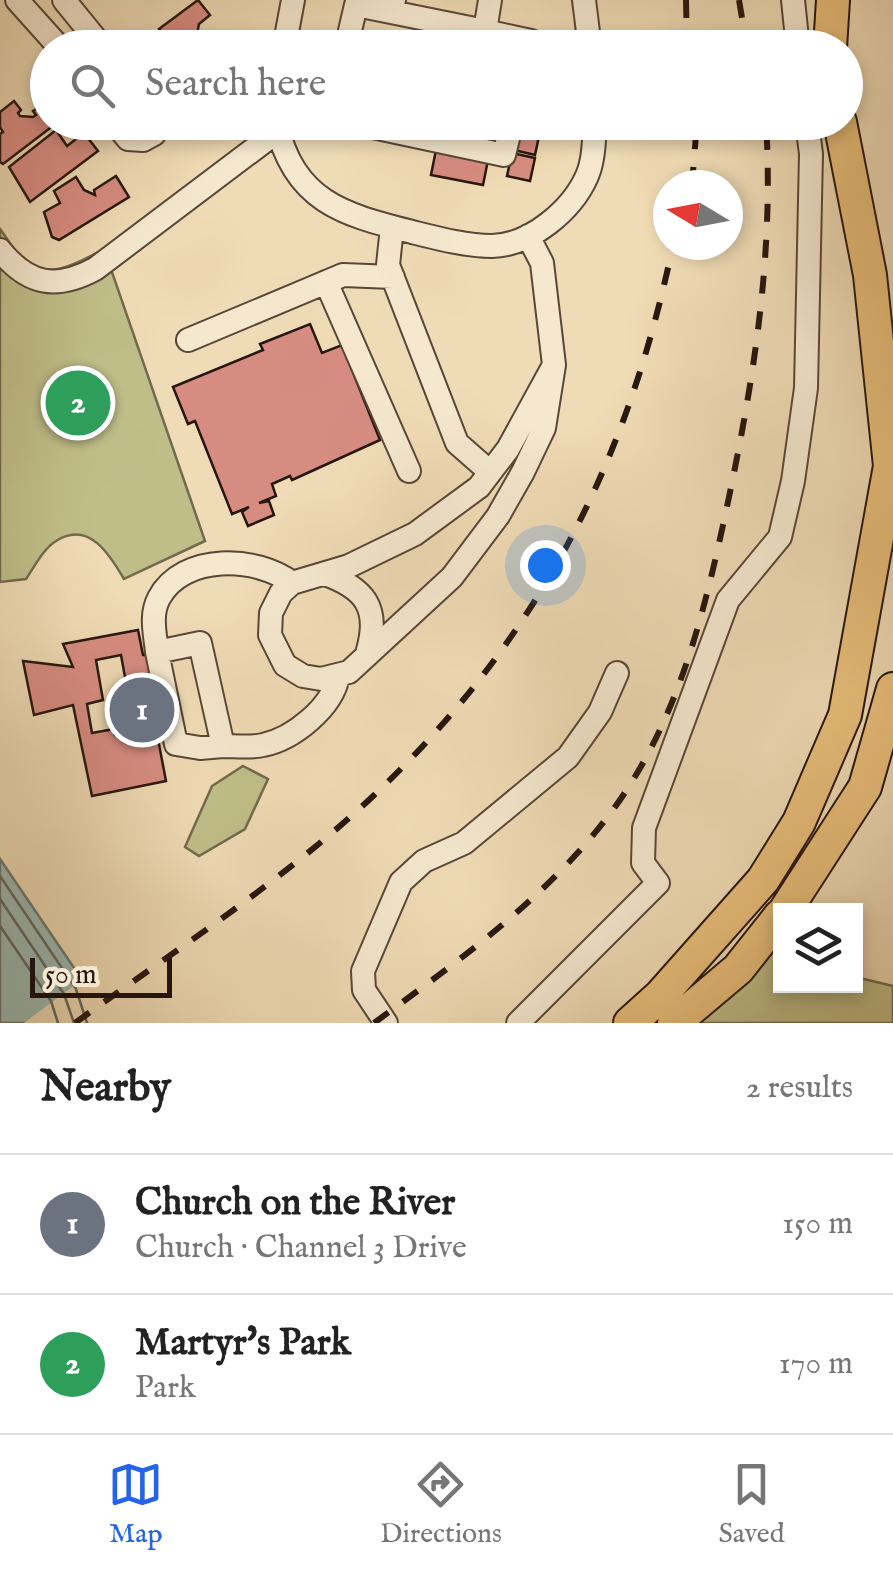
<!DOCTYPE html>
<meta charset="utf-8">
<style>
body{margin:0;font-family:"IM FELL English",serif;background:#f6f6f6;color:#222}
.controls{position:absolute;right:30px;bottom:30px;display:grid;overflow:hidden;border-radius:0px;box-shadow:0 5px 15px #0003}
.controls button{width:90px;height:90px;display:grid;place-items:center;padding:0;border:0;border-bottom:2px solid #e0e0e0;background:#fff;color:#222;font:50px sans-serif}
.compass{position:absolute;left:653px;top:170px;width:90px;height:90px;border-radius:50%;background:#fff;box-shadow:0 5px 15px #0003;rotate:280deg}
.scale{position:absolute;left:30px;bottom:25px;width:142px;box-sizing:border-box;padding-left:10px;border:5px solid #26160e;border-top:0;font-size:28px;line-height:35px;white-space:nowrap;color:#26160e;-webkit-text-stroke:8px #f5e8cf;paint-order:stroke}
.you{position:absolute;left:545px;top:565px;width:35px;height:35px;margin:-25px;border:8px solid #fff;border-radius:50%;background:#1a73e8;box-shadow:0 0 0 15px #1a73e833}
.badge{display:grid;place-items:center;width:65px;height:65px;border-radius:50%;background:#2563eb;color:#fff;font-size:32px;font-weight:700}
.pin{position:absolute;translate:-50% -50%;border:5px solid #fff;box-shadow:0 2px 10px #0006}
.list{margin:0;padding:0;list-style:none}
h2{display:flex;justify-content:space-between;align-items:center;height:130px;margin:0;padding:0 40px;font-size:42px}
h2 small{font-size:32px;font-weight:400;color:#767676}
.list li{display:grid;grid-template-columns:65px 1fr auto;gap:30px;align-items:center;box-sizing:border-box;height:140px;padding:0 40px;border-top:2px solid #e0e0e0}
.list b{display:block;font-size:38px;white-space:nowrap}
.list p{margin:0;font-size:32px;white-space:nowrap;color:#767676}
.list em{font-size:32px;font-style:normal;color:#767676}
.icon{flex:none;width:55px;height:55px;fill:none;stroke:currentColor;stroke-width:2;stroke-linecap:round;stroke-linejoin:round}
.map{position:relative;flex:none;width:893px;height:1023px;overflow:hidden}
.search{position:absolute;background:#fff;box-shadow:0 5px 15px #0003;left:30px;right:30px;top:30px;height:110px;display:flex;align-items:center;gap:25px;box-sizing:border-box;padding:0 35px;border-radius:55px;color:#767676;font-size:38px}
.sheet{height:410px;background:#fff}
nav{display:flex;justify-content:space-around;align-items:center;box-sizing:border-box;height:140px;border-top:2px solid #e0e0e0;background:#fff;font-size:28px;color:#767676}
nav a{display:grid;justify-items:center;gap:5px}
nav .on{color:#2563eb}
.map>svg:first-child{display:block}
.green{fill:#bfbe89;stroke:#726a4c;stroke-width:2.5}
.water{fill:#9bbab4;stroke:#6c7872;stroke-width:2.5}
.pier{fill:#efdbb5}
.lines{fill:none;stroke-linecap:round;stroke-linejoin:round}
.shore{stroke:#606861;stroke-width:2.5}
.building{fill:#d78c81;stroke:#26160e;stroke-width:2.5;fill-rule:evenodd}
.minor-casing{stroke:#584738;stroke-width:26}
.highway-casing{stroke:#26160e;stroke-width:36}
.minor{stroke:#f5e8cf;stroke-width:22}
.highway{stroke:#e8be7a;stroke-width:32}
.rail{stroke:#26160e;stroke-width:6;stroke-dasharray:18 18;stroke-linecap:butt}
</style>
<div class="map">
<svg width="893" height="1023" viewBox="0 0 893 1023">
<rect width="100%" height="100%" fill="#efdbb5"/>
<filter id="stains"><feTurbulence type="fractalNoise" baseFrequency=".002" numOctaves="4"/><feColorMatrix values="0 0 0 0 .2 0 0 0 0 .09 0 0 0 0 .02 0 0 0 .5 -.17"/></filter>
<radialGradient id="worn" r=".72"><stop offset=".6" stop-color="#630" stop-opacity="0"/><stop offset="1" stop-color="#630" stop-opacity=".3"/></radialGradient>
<!-- green -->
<path class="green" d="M0,229c8,10 16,26 26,33 24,19 55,-1 78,-13l101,292 -81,38c-14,-24 -35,-59 -68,-38 -12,7 -22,26 -30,38l-26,3z
M243,766l25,13 -23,50 -46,27 -14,-9 27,-61z
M763,945l17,7v34h76v-9l37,9v37h-200z"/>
<!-- water -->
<path class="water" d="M0,859l85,125 13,39h-98z"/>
<!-- pier -->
<path class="pier" d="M86,977l17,46h-79l40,-30z"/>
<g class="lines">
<!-- shore -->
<path class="shore" d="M0,876l76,113 11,34
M0,899l64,95 10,29
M0,926l51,75 7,22"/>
</g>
<!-- building -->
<path class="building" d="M198,0l12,15 -11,9 -2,10 14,14h-36l-16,-19z
M14,101l7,9 -3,3 2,3 13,1 3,-2 -3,-4 15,-10v21h10l-55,42 -3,-2v-28l3,-2 -3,-5v-15z
M520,122h22l-7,33 -21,-5z
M56,130l11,16 17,-13 14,18 -68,51 -21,-35z
M436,150l52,10 -5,25 -52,-10z
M512,153l23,5 -5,23 -23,-5z
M116,176l13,21 -70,43 -7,-3 -8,-25 16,-9 -6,-12 22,-14 8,13 11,5 -1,-5z
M310,324l12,29 20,-8 38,95 -88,40 -2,-4 -18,8 4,12 -17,7 10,-2 5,14 -26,11 -6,-14 7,-5 -17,7 -37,-93 -7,3 -15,-37 90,-37 -3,-6z
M138,630l5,25h4l3,20 -4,1 20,105 -74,15 -19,-91 -39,10 -11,-54 50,6 -10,-23zM121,655l14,77 -20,3 -1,-6 -22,4 -5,-29 16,-4 -7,-40z"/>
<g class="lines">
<defs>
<path id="minor" d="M17,0l43,48
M64,0l39,48
M490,0l-5,31 46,10 -2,7
M584,0l6,48
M793,0l5,48
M391,12l94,19
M284,48l9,-48
M346,48l10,-43 35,7 3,-12
M114,122l14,17 15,1 11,-6 3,-12
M276,122c18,82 70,93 140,111 24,6 52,13 76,13 39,-1 80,-36 95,-70 7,-16 7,-37 8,-54
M349,122l155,33 8,-33
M392,227l-4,38 69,178 33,29
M528,236l14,27 12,102 -10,63 -21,44 -25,44 -46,61 -103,95 -28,7 -18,-3 -18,-11 -15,-30 1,-22 10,-20 11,-10 57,-17 66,-32 64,-47 29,-38 46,-84
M0,250c28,35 56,40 95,19l183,-138
M326,282l83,189
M188,340l155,-65 50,2
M325,574c39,14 55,33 43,76
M292,583c-35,-27 -109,-30 -133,15 -9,17 -4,35 -2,54l43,-9 23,103c12,0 28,2 40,-1 30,-6 70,-38 75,-69
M157,652l19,92 24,4 23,-2
M386,1023l-22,-33 -1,-19 38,-89 23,-21 40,-18 104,-86 32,-45 17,-39
M518,1023l140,-140 -15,-20 1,-35 84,-228 52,-63 13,-56 13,-93 5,-234 -4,-32"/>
<path id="highway" d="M830,48l3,-48
M785,911l80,-124 28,-98
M630,1023l31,-28 102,-115 36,-58 46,-107 45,-249 -20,-191 -30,-153
M674,1023l64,-54 42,-53"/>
</defs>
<!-- minor casing -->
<use href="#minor" class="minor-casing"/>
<!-- highway casing -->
<use href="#highway" class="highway-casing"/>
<!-- minor -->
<use href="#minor" class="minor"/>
<!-- highway -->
<use href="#highway" class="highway"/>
<!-- rail -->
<path class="rail" d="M686,0l1,48
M739,0l8,48
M692,185l5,-63
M75,1023c99,-72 205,-140 295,-224 166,-156 257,-333 303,-554
M374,1023c87,-64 177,-128 241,-216 66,-92 91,-201 114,-310 26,-124 45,-248 37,-375"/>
</g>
<rect width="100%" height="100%" filter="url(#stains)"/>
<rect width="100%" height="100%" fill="url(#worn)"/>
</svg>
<div class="controls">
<button><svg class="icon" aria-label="layers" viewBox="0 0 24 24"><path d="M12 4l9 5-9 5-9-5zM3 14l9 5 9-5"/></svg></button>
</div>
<svg class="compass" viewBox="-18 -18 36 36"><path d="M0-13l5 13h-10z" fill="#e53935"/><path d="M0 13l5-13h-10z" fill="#767676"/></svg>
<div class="scale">50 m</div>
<div class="you"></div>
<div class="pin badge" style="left:142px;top:710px;background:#6b7280">1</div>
<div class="pin badge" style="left:78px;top:403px;background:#2e9e5b">2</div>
<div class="search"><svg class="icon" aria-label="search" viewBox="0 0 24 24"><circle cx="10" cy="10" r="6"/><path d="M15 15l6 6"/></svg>Search here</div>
</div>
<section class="sheet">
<h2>Nearby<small>2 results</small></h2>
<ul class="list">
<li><span class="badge" style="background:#6b7280">1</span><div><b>Church on the River</b><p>Church · Channel 3 Drive</p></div><em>150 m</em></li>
<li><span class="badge" style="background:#2e9e5b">2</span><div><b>Martyr's Park</b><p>Park</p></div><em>170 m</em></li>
</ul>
</section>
<nav>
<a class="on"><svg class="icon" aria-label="map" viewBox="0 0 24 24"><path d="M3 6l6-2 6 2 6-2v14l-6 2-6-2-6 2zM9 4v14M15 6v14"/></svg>Map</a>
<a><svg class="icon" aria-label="directions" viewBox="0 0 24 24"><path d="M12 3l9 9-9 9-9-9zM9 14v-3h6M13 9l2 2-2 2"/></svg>Directions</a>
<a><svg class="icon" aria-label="saved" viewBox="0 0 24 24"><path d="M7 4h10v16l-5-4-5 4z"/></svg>Saved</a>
</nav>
